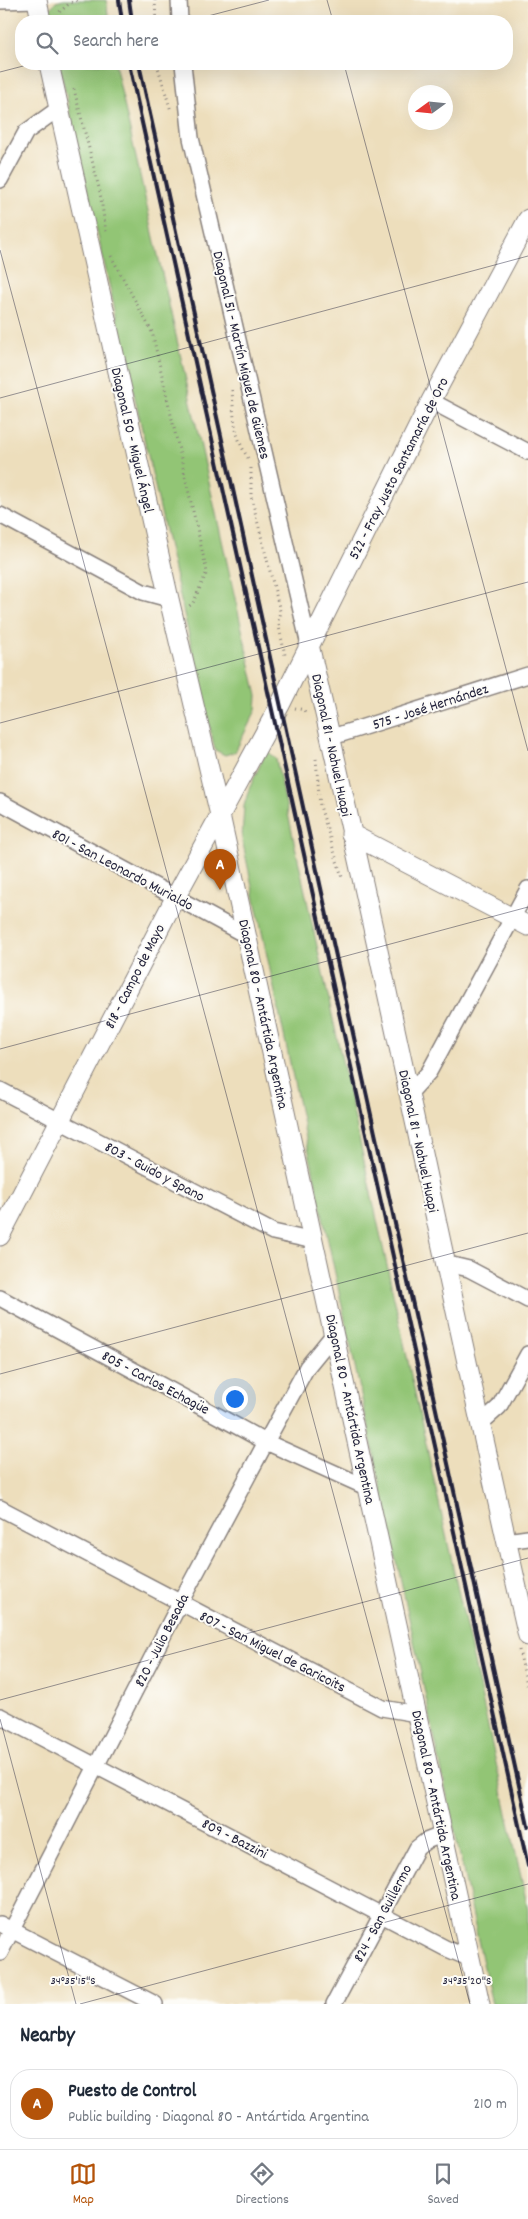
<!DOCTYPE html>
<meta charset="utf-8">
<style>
body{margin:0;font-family:Dekko,sans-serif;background:#f6f6f7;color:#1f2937}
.compass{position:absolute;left:408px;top:85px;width:45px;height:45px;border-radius:50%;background:#fff;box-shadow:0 5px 20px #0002;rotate:255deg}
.you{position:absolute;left:234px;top:1398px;width:18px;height:18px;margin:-12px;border:4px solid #fff;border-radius:50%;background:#1a73e8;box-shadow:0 0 0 8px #1a73e833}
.badge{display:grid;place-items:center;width:32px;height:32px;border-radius:50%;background:#b45309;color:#fff;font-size:16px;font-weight:700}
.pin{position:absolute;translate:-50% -41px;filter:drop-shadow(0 1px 2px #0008)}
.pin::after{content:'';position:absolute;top:26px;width:18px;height:15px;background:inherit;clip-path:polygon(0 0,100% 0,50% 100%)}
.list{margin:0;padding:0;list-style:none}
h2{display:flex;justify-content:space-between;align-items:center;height:65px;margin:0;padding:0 20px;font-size:21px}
h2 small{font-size:16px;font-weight:400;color:#747a83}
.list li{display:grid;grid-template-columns:32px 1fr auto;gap:15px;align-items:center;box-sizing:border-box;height:70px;margin:0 10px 10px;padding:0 10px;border:1px solid #e0e1e3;border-radius:20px}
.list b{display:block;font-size:19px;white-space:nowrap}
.list p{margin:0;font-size:16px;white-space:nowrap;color:#747a83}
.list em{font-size:16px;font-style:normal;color:#747a83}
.icon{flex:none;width:28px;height:28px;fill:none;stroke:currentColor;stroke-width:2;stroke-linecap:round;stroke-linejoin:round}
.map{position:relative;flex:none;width:528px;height:2004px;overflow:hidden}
.search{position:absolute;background:#fff;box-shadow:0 5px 20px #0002;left:15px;right:15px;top:15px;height:55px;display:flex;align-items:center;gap:12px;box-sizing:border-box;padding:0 18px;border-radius:20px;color:#747a83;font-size:19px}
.sheet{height:145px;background:#fff}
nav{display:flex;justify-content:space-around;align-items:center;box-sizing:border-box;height:70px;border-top:1px solid #e0e1e3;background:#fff;font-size:14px;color:#747a83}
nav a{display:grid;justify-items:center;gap:2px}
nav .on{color:#b45309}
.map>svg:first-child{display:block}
.green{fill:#92c575;stroke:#5a7458}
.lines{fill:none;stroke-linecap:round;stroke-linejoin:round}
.minor-casing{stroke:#88807c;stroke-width:18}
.tertiary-casing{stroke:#88807c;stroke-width:21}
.path{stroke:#88807c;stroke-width:3;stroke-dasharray:1 4;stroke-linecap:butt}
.minor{stroke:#fff;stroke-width:15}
.tertiary{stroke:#fff;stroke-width:19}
.rail{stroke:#22223b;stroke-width:4}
.ticks{fill:none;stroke:#22223b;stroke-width:1;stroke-opacity:0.45}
.labels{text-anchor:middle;stroke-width:4;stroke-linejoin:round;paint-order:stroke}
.street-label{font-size:15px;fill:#22223b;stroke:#fdfcf7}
.ticks-label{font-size:12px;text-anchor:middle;fill:#22223b;stroke:#fdfcf7;stroke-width:4;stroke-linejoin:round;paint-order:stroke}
</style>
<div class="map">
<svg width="528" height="2004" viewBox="0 0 528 2004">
<rect width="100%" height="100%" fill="#fdfcf7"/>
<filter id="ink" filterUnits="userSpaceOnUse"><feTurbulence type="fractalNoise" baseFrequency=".02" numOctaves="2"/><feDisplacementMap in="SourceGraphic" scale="10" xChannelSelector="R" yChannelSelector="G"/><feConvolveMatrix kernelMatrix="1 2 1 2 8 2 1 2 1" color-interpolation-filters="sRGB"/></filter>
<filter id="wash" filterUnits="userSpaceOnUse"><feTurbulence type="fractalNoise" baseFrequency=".0096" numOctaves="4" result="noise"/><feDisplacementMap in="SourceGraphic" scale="20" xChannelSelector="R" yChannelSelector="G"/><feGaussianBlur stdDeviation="1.12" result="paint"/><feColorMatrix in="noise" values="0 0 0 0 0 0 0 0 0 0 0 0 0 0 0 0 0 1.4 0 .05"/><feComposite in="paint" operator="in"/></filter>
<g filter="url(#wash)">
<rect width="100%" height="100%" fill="#eddebc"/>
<!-- green -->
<path class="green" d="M64,0h42l3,21h-58l-2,-12 7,-7z
M59,64h56l142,632 -1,14 -21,42 -10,3 -10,-5z
M267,750l9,9 252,1150v95h-36l-2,-8 -248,-1157 2,-33 5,-17z"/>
</g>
<g filter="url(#ink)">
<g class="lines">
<defs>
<path id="minor" d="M179,0l1,21
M0,1l37,-1
M183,64l8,74 118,507
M0,180l26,-48 32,-23
M431,401l97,51
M0,515l143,77 26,7
M332,737l196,-62
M0,802l247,134
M0,1090l273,142 41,9
M409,1094l20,-22 99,-183
M444,1263l25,6 59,31
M0,1298l266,144 102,46
M480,1424l19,-17 29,-53
M0,1508l382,200 35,6
M506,1541l22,-3
M0,1716l445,232 26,11
M0,1924l155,80
M0,1953l180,-350 86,-161 41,-75 27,-33
M334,2004l83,-156 9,-7 18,-7"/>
<path id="tertiary" d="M37,0l4,21
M49,64l120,535 51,216 260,1189
M309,645c78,330 143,662 219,991
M351,834l177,92
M0,1236l175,-338 105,-193 151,-304 97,-182"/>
</defs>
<!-- minor casing -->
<use href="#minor" class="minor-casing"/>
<!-- tertiary casing -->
<use href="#tertiary" class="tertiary-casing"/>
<!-- path -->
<path class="path" d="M155,0l1,21
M58,16v-3l12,-10 9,-3
M157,64l14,47
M74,89l26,103 6,40
M111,256l41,76 55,240 -14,31 -5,4
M232,390c2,27 1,44 16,68
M251,468v28l29,115 -2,11 7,33
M295,708l9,2 2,4
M316,759l4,47 22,71
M519,1650l9,39"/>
<!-- minor -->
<use href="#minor" class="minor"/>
<!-- tertiary -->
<use href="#tertiary" class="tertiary"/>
<!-- rail -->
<path class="rail" d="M119,0l3,21
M129,0l3,21
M129,64l399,1802
M139,64l389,1762"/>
</g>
</g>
<!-- ticks -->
<path class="ticks" d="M327,0l6,21M189,21l80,-21M344,64l184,687M0,72l31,-8M0,250l470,1754M0,398l528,-142M0,723l528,-141M0,1049l528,-142M0,1374l528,-141M0,1700l528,-142M0,1719l76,285M80,2004l448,-120"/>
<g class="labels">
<!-- street labels -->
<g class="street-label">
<text transform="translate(242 355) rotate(77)" y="5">Diagonal 51 - Martín Miguel de Güemes</text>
<text transform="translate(133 440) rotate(77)" y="5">Diagonal 50 - Miguel Ángel</text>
<text transform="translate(398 468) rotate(-63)" y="5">522 - Fray Justo Santamaría de Oro</text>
<text transform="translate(430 706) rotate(-18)" y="5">575 - José Hernández</text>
<text transform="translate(332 745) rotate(78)" y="5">Diagonal 81 - Nahuel Huapi</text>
<text transform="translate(123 869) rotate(28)" y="5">801 - San Leonardo Murialdo</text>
<text transform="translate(134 976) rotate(-63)" y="5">818 - Campo de Mayo</text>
<text transform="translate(264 1014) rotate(78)" y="5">Diagonal 80 - Antártida Argentina</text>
<text transform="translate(419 1141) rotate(78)" y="5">Diagonal 81 - Nahuel Huapi</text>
<text transform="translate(155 1171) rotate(28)" y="5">803 - Guido y Spano</text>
<text transform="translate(156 1382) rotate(28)" y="5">805 - Carlos Echagüe</text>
<text transform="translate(351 1409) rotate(78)" y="5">Diagonal 80 - Antártida Argentina</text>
<text transform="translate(161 1640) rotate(-63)" y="5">820 - Julio Besada</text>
<text transform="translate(273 1651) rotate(27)" y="5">807 - San Miguel de Garicoits</text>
<text transform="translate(437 1805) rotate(78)" y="5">Diagonal 80 - Antártida Argentina</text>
<text transform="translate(235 1838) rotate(27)" y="5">809 - Bazzini</text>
<text transform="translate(382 1913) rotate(-62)" y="5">824 - San Guillermo</text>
</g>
</g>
<g class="ticks-label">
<text x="73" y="1984">34°35'15"S</text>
<text x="467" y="1984">34°35'20"S</text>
</g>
</svg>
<svg class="compass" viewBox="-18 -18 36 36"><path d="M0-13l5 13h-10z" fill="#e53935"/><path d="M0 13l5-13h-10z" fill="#747a83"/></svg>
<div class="you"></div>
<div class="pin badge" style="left:220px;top:890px">A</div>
<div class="search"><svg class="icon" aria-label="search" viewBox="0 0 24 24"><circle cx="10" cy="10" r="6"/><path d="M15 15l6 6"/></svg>Search here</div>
</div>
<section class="sheet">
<h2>Nearby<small></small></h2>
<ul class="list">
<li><span class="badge">A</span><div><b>Puesto de Control</b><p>Public building · Diagonal 80 - Antártida Argentina</p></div><em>210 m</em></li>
</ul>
</section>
<nav>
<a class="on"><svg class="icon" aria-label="map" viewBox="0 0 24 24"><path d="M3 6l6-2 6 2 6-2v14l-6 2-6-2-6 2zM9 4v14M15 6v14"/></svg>Map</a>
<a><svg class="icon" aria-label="directions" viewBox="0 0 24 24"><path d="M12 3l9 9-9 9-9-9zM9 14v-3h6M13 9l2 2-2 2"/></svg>Directions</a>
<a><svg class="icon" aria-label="saved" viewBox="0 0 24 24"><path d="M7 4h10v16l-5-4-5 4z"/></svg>Saved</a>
</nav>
